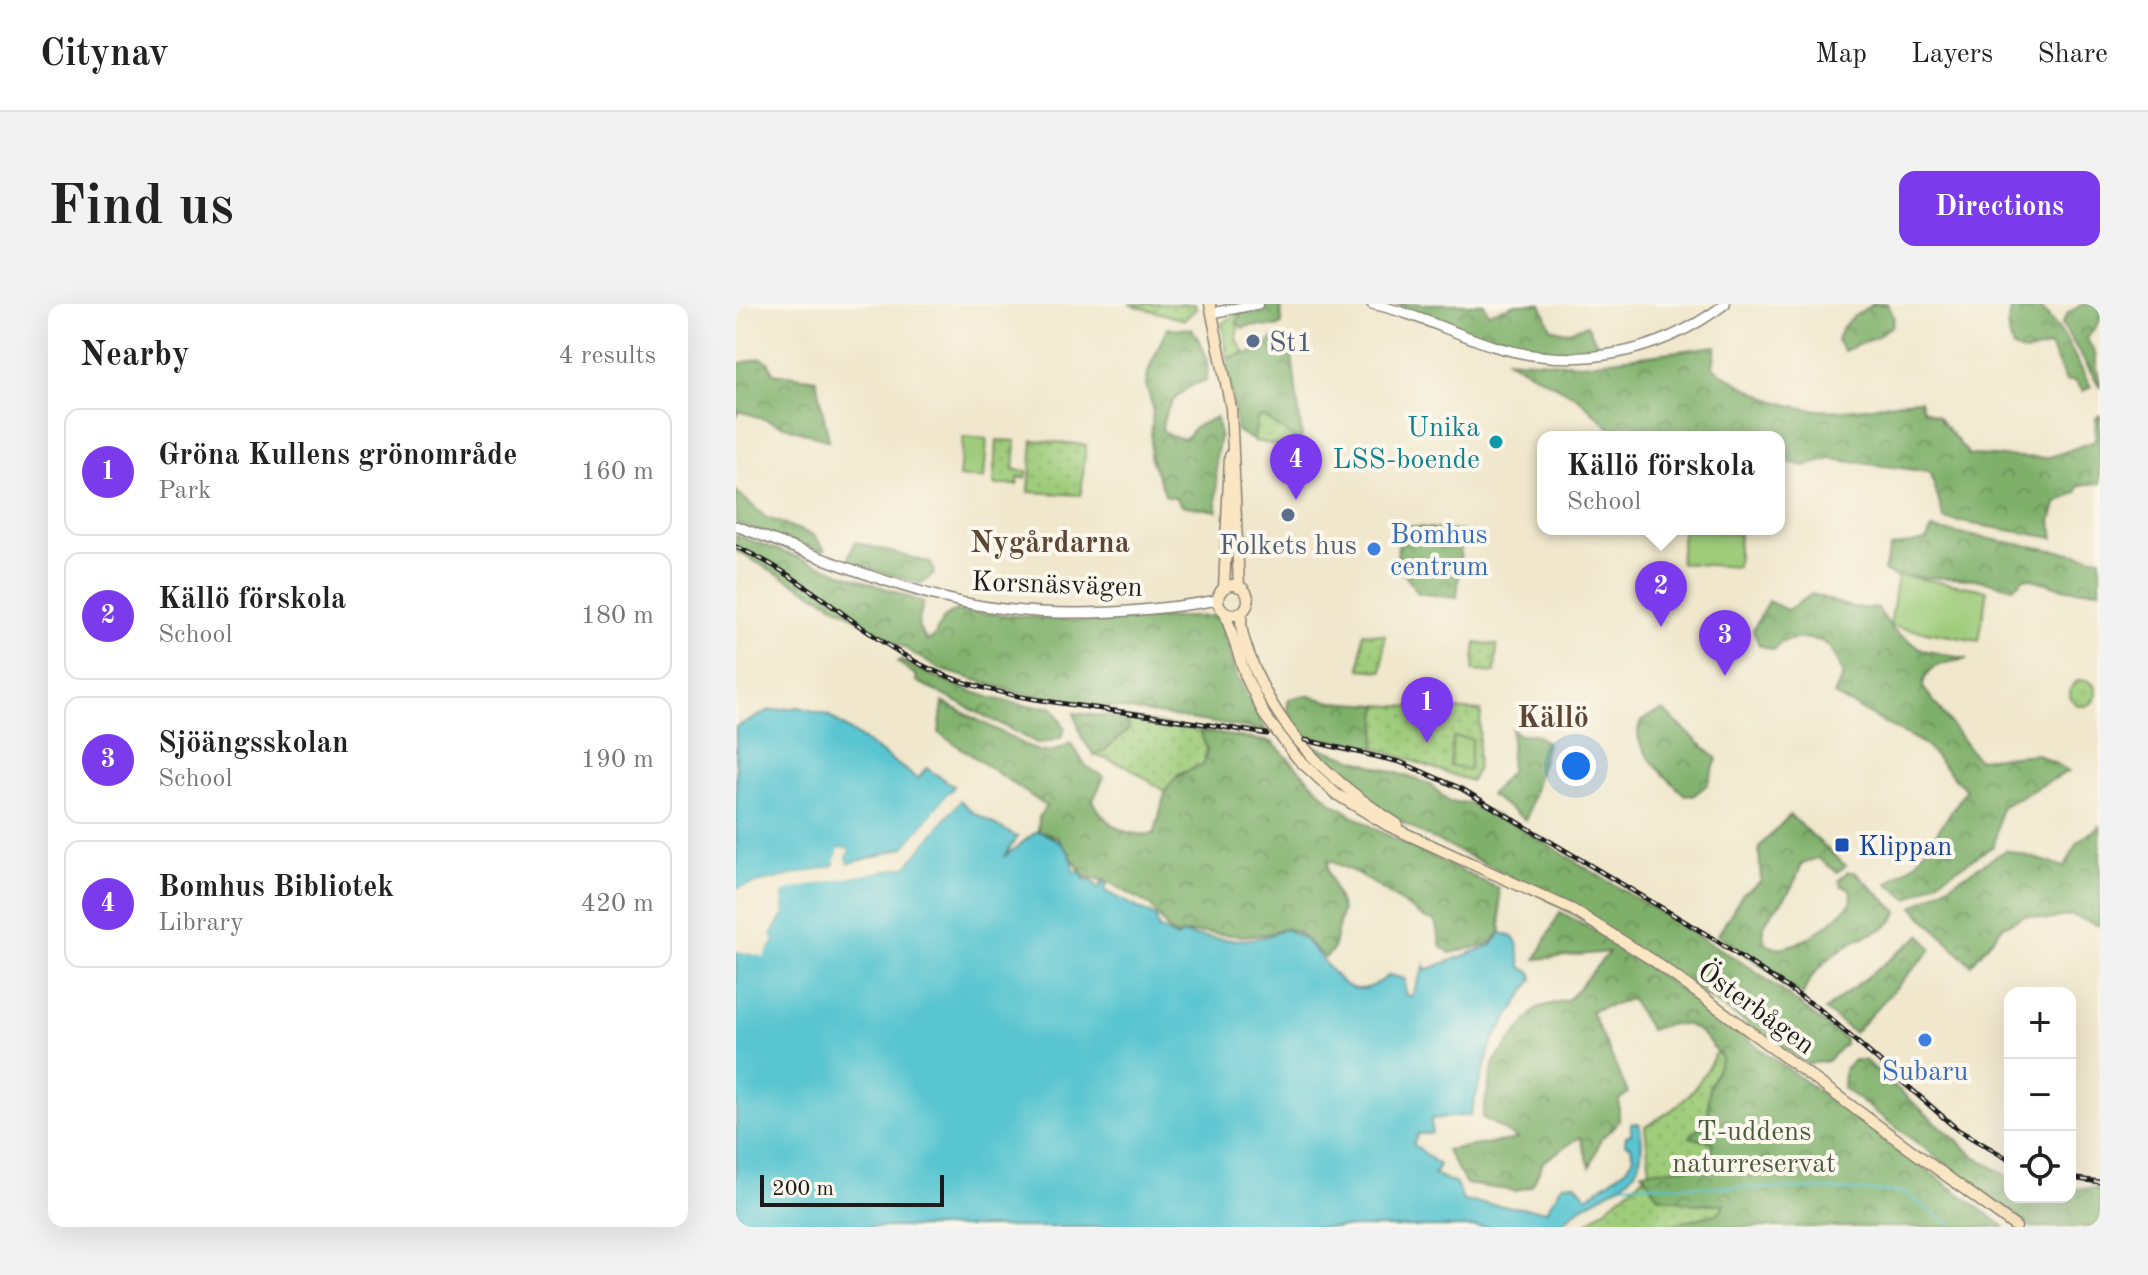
<!DOCTYPE html>
<meta charset="utf-8">
<style>
body{margin:0;font-family:"Old Standard TT",serif;background:#f2f2f2;color:#222}
.controls{position:absolute;right:24px;bottom:24px;display:grid;overflow:hidden;border-radius:16px;box-shadow:0 8px 32px #0002}
.controls button{width:72px;height:72px;display:grid;place-items:center;padding:0;border:0;border-bottom:2px solid #e0e0e0;background:#fff;color:#222;font:40px sans-serif}
.scale{position:absolute;left:24px;bottom:20px;width:184px;box-sizing:border-box;padding-left:8px;border:4px solid #1c1c1c;border-top:0;font-size:22px;line-height:28px;white-space:nowrap;color:#1c1c1c;-webkit-text-stroke:6px #fbf7ec;paint-order:stroke}
.you{position:absolute;left:840px;top:462px;width:28px;height:28px;margin:-20px;border:6px solid #fff;border-radius:50%;background:#1a73e8;box-shadow:0 0 0 12px #1a73e833}
.badge{display:grid;place-items:center;width:52px;height:52px;border-radius:50%;background:#7c3aed;color:#fff;font-size:26px;font-weight:700}
.pin{position:absolute;translate:-50% -66px;filter:drop-shadow(0 2px 4px #0008)}
.pin::after{content:'';position:absolute;top:42px;width:28px;height:24px;background:inherit;clip-path:polygon(0 0,100% 0,50% 100%)}
.popup{position:absolute;left:801px;top:127px;width:248px;height:104px;box-sizing:border-box;display:grid;place-content:center;border-radius:16px;background:#fff;filter:drop-shadow(0 2px 6px #0005);font-size:26px;white-space:nowrap;color:#767676}
.popup b{font-size:30px;color:#222}
.popup::after{content:'';position:absolute;left:50%;top:100%;margin-left:-16px;border:16px solid transparent;border-top-color:#fff}
.list{margin:0;padding:0;list-style:none}
h2{display:flex;justify-content:space-between;align-items:center;height:104px;margin:0;padding:0 32px;font-size:34px}
h2 small{font-size:26px;font-weight:400;color:#767676}
.list li{display:grid;grid-template-columns:52px 1fr auto;gap:24px;align-items:center;box-sizing:border-box;height:128px;margin:0 16px 16px;padding:0 16px;border:2px solid #e0e0e0;border-radius:16px}
.list b{display:block;font-size:30px;white-space:nowrap}
.list p{margin:0;font-size:26px;white-space:nowrap;color:#767676}
.list em{font-size:26px;font-style:normal;color:#767676}
.icon{flex:none;width:44px;height:44px;fill:none;stroke:currentColor;stroke-width:2;stroke-linecap:round;stroke-linejoin:round}
.map{position:relative;flex:none;width:1364px;height:923px;overflow:hidden;border-radius:16px}
header{display:flex;align-items:center;gap:48px;box-sizing:border-box;height:112px;padding:0 40px;background:#fff;border-bottom:2px solid #e0e0e0}
header strong{font-size:38px}
nav{display:flex;gap:44px;margin-inline-start:auto;font-size:28px}
.intro{display:flex;align-items:center;justify-content:space-between;box-sizing:border-box;height:192px;padding:0 48px}
h1{margin:0;font-size:56px}
.button{padding:20px 36px;border-radius:16px;background:#7c3aed;color:#fff;font-size:28px;font-weight:700}
main{display:flex;gap:48px;padding:0 48px}
aside{flex:1;background:#fff;border-radius:16px;box-shadow:0 8px 32px #0002}
.map>svg:first-child{display:block}
.green{fill:url(#green-dots);stroke:#5e744b;stroke-width:2}
.forest{fill:url(#forest-crowns);stroke:#4e6643;stroke-width:2}
.pitch{fill:#9fcc7a;stroke:#5e744b;stroke-width:2}
.water{fill:#58c5d0;stroke:#3a7076;stroke-width:2}
.pier{fill:#f0e7cc}
.lines{fill:none;stroke-linecap:round;stroke-linejoin:round}
.stream{stroke:#58c5d0;stroke-width:2}
.tertiary-casing{stroke:#868274;stroke-width:12}
.secondary-casing{stroke:#868274;stroke-width:13}
.tertiary{stroke:#fff;stroke-width:9}
.secondary{stroke:#fbe6c3;stroke-width:10}
.rail-casing{stroke:#1c1c1c;stroke-width:5}
.rail{stroke:#fbf7ec;stroke-width:2;stroke-dasharray:6;stroke-linecap:butt}
.service-dot{fill:#5c6f8a;stroke:#fbf7ec;stroke-width:3}
.culture-dot{fill:#0f9aa8;stroke:#fbf7ec;stroke-width:3}
.shop-dot{fill:#3f7fe0;stroke:#fbf7ec;stroke-width:3}
.transit-dot{fill:#1a4fb4;stroke:#fbf7ec;stroke-width:3}
.labels{text-anchor:middle;stroke-width:8;stroke-linejoin:round;paint-order:stroke}
.service-label{font-size:28px;fill:#4e5e75;stroke:#fbf7ec;text-anchor:start}
.culture-label{font-size:28px;fill:#0d838f;stroke:#fbf7ec;text-anchor:end}
.shop-label{font-size:28px;fill:#366cbe;stroke:#fbf7ec;text-anchor:start}
.street-label{font-size:28px;fill:#1c1c1c;stroke:#fbf7ec}
.transit-label{font-size:28px;fill:#164399;stroke:#fbf7ec;text-anchor:start}
.park-label{font-size:28px;fill:#4a5a3d;stroke:#fbf7ec}
.neighbourhood-label{font-size:30px;font-weight:bold;fill:#5e4637;stroke:#fbf7ec}
</style>
<header>
<strong>Citynav</strong>
<nav><a>Map</a><a>Layers</a><a>Share</a></nav>
</header>
<div class="intro"><h1>Find us</h1><a class="button">Directions</a></div>
<main>
<aside>
<h2>Nearby<small>4 results</small></h2>
<ul class="list">
<li><span class="badge">1</span><div><b>Gröna Kullens grönområde</b><p>Park</p></div><em>160 m</em></li>
<li><span class="badge">2</span><div><b>Källö förskola</b><p>School</p></div><em>180 m</em></li>
<li><span class="badge">3</span><div><b>Sjöängsskolan</b><p>School</p></div><em>190 m</em></li>
<li><span class="badge">4</span><div><b>Bomhus Bibliotek</b><p>Library</p></div><em>420 m</em></li>
</ul>
</aside>
<div class="map">
<svg width="1364" height="923" viewBox="0 0 1364 923">
<defs>
<pattern id="green-dots" width="8" height="8" patternUnits="userSpaceOnUse" patternTransform="scale(2)"><rect width="8" height="8" fill="#9fcc7a"/><path d="M2 2h.1M6 6h.1" fill="none" stroke="#88af69" stroke-width="1.8" stroke-linecap="round"/></pattern>
<pattern id="forest-crowns" width="20" height="18" patternUnits="userSpaceOnUse" patternTransform="scale(2)"><rect width="20" height="18" fill="#7fb06a"/><path d="M2 6a3 3 0 1 1 6 0M12 15a3 3 0 1 1 6 0" fill="none" stroke="#678e56"/></pattern>
</defs>
<rect width="100%" height="100%" fill="#fbf7ec"/>
<filter id="ink" filterUnits="userSpaceOnUse"><feTurbulence type="fractalNoise" baseFrequency=".0125" numOctaves="2"/><feDisplacementMap in="SourceGraphic" scale="16" xChannelSelector="R" yChannelSelector="G"/><feConvolveMatrix kernelMatrix="1 2 1 2 8 2 1 2 1" color-interpolation-filters="sRGB"/></filter>
<filter id="wash" filterUnits="userSpaceOnUse"><feTurbulence type="fractalNoise" baseFrequency=".006" numOctaves="4" result="noise"/><feDisplacementMap in="SourceGraphic" scale="32" xChannelSelector="R" yChannelSelector="G"/><feGaussianBlur stdDeviation="1.8" result="paint"/><feColorMatrix in="noise" values="0 0 0 0 0 0 0 0 0 0 0 0 0 0 0 0 0 1.4 0 .05"/><feComposite in="paint" operator="in"/></filter>
<g filter="url(#wash)">
<rect width="100%" height="100%" fill="#f0e7cc"/>
<!-- green -->
<path class="green" d="M393,0h66l1,5 -12,11z
M505,8l-5,27 9,14 -18,5 -5,-35z
M550,73l12,72 -44,-8 -10,-60z
M261,136l19,1 -2,29 13,1 -1,7h-8l-1,7h-23z
M297,136l53,5 -5,50 -52,-3z
M627,329l22,2 -3,36 -22,-2z
M740,339l21,2 -2,28 -22,-2z
M1334 389a13 13 0 1 1 26 0a13 13 0 1 1-26 0Z
M642,401l103,6 -4,59 -6,11 -96,-33z
M392,414l72,13 7,18 -3,15 -25,10 -15,17 -37,-25 -33,-11 11,-5 24,-21z
M993,724l272,199h-418l67,-55 -5,-46c52,-26 57,-49 84,-98z"/>
<!-- forest -->
<path class="forest" d="M538,0l7,3 1,18c-13,6 -25,-4 -39,3l-6,-5 4,-11z
M659,0h89l4,9 29,-9h24l10,24 14,4 22,-7 13,24 -43,2 -63,-11z
M1137,0h15l6,14 -2,8 -16,11 -32,14 -7,-11c5,-19 21,-27 36,-36z
M1277,0h25l26,32 27,51 -8,4 -8,-10h-9l-16,-35 -25,7 -12,-5 -6,-21z
M1347,0h17v16l-13,19 8,15 5,33 -38,-63 6,-11z
M431,24l25,1c11,17 19,32 14,52 -22,4 -43,24 -44,48l6,6 17,4 10,-12 21,-10 4,19 -4,21 1,54 -36,-6 -6,-8 -9,-1 -16,-40 3,-48 -7,-23 3,-16z
M536,35h18l12,99 -5,2 -34,-23 -6,2 -3,22 -17,-10 -10,-73 36,-8z
M980,42l-3,21c49,34 91,50 151,41 19,-2 37,-8 56,-8l3,9 15,8 31,38 78,3 48,-17 1,-23 4,-3v68l-21,2 -2,7 -21,12 -5,17 3,17 -110,-19 -14,-47 -99,-13 -26,7 -26,-6v-23h-104l-39,-9 -24,2 -35,-33 -72,-38 76,5z
M26,54l7,5 4,10 43,6 13,62 -89,-30 -4,5 1,-52z
M0,187l29,26 48,18 12,14 -3,2 -86,-28z
M663,221l63,7 -5,66 -39,-5 -21,-29z
M1196,225l168,29v32c-11,-2 -22,1 -32,-1 -15,-2 -28,-10 -44,-11l-11,10 -38,-9 -81,-3 -10,-5 6,-24 36,-7z
M0,231l187,67 -5,24 9,15 8,-5c4,-12 9,-21 22,-25l124,10 135,-5 9,17 9,37 32,61 -247,-38 -80,-24 -96,-59 -107,-59z
M119,238l76,21 3,11 -12,10 -75,-22z
M1076,290l38,13 28,2 15,21 30,20 44,9c-19,4 -42,4 -44,28l54,72 60,-5 32,17 -68,36 -7,39 -86,53 -20,-16 28,-20 50,-73 -42,-46 -90,-49 9,-20c-13,-28 -12,-38 -46,-36 -11,1 -16,2 -23,11l-15,-5 -6,-15 15,-29 19,9z
M164,356c45,22 101,48 153,47l12,21 -4,10 -22,6 -123,-63 1,-5 -20,-14z
M570,391l26,7 46,3 -3,43 -72,-12 -16,-27 2,-10z
M207,398l96,50 15,-1 17,-8 15,23 18,11 -11,23c12,26 33,37 61,34 14,-42 3,-52 50,-70l3,-15 -7,-18 72,11 59,60 50,30 118,57 2,41 -10,14 -41,9 -9,-7 -6,-25 -9,-2 -65,-44 -33,-15v11l14,39 -9,40 -8,8 -27,-26 -13,-4c-34,18 -89,-3 -108,8l-7,-3 -19,-27 -44,-25 -22,-4 -28,-40 -19,-6 1,-14 7,-11 -107,-73z
M928,407l53,48 -10,26 -14,11 -8,-1c-19,-18 -82,-71 -21,-84z
M338,409l54,5 1,11 -24,21 -11,5 -12,-17z
M776,425l7,6 16,-1 12,9 -21,77 -36,-25 20,-23z
M574,441l120,39 19,18 21,1 45,22 238,144 92,70v5l-18,17 -19,3c-98,-67 -198,-130 -301,-189 -30,-17 -63,-29 -93,-46 -40,-22 -73,-51 -104,-84z
M1054,511l56,51 -9,6 -19,-14 -16,5c-3,10 -8,21 -14,30 -10,16 -33,30 -22,51 24,15 72,-25 86,-43l-2,-12 -9,-3 -2,-6 9,-8h7l43,40c-6,14 -17,18 -30,23 -24,9 -58,34 -65,60l-85,-60 24,-40 19,-14 -2,-34z
M1364,522v100l-29,-11 -24,5 -20,-5 -24,11 -32,39 -58,-58 93,-57 59,17 13,-25z
M824,608l51,28 394,287h-341l55,-14 5,-9h-29l-37,-8 -16,-25 67,-5 4,-23 -23,-6 18,-17 1,-32 13,-30c-24,-30 -32,-43 -72,-28l-19,-31 -40,12 37,82 -9,7v21l-18,18 -11,28 -10,-30 -37,25 -11,24 -16,5 -50,-7 -20,-34 72,-11 -36,-22 12,-55 43,-54 32,-9 40,-47 -73,7z
M1185,631l11,14 -78,84 -29,-23z
M1118,756l12,1 107,94 37,23v19h60v-8l30,-1v39h-69l-188,-139 1,-18z"/>
<!-- pitch -->
<path class="pitch" d="M227,133l24,2 -3,40 -25,-2z
M947,225l56,5 -2,33 -57,-4z
M1162,271l89,15 -8,51 -89,-15z
M717,433l19,2 -3,31 -19,-5z"/>
<!-- water -->
<path class="water" d="M63,403l29,8 90,64 8,-11 28,18 -48,61 -57,17 -3,-6 3,-9 -9,-1 -6,18 -98,23v-162l32,-16z
M224,496l11,11 46,26 -13,20 33,-26c21,7 36,18 37,41l5,-1 6,9 9,2 4,7 5,-8 4,2 -2,8 51,26 2,11 19,10 6,-4c33,5 72,12 102,-5 47,16 51,91 104,46l16,4v16l7,1 13,-31 1,5 66,-25 9,-12c24,5 14,17 21,35l10,5 1,6 -41,63 -22,73 -39,4 1,14 -14,1 -5,10 26,21 -5,9 22,10 7,17 83,10 17,-27 12,-1 12,14 40,-29 7,-11 -3,-11 -6,-3 1,-7 5,-2v-10l8,-1c17,74 -47,61 -79,104h-824v-276l27,5 11,-15 -3,-6 13,-21 -2,-19 7,-6 117,-23z"/>
<!-- pier -->
<path class="pier" d="M213,488l4,2 -18,25 -27,31 -9,6 -50,12 -7,-8v-8l-7,18 -99,23v-4l98,-23 5,-18 10,1 -3,9 3,6 48,-12 9,-5z
M221,493l3,3 -54,66 -117,24 -7,5 2,19 -13,20 3,7 -10,16 -28,-6v-4l27,4 6,-10 -2,-8 13,-20 -1,-20 8,-7 116,-23z"/>
<g class="lines">
<!-- stream -->
<path class="stream" d="M887,880l281,8 49,35"/>
</g>
</g>
<g filter="url(#ink)">
<g class="lines">
<defs>
<path id="tertiary" d="M636,0c42,9 81,29 121,42 81,25 165,9 232,-42
M476,9l46,-9
M0,222c68,25 138,54 208,72 87,22 186,17 274,2"/>
<path id="secondary" d="M474,0l21,104 8,179
M482 296a15 15 0 1 1 30 0a15 15 0 1 1-30 0Z
M488,284l6,-132
M506,308c-3,15 2,28 7,42 26,76 82,128 148,170
M489,309l21,64 19,39 33,43 38,35 51,31 186,85 81,51 362,266"/>
</defs>
<!-- tertiary casing -->
<use href="#tertiary" class="tertiary-casing"/>
<!-- secondary casing -->
<use href="#secondary" class="secondary-casing"/>
<!-- tertiary -->
<use href="#tertiary" class="tertiary"/>
<!-- secondary -->
<use href="#secondary" class="secondary"/>
<defs>
<path id="rail" d="M0,243c72,30 125,90 196,123 58,26 122,32 184,41 51,7 101,15 151,23
M569,436l95,22 62,27 252,150 104,69 140,122 52,30
M1334,874l30,4"/>
</defs>
<!-- rail casing -->
<use href="#rail" class="rail-casing"/>
<!-- rail -->
<use href="#rail" class="rail"/>
</g>
</g>
<!-- markers -->
<g class="service-dot">
<circle cx="517" cy="37" r="8"/>
<circle cx="552" cy="211" r="8"/>
</g>
<circle class="culture-dot" cx="760" cy="138" r="8"/>
<g class="shop-dot">
<circle cx="638" cy="245" r="8"/>
<circle cx="1189" cy="736" r="8"/>
</g>
<rect class="transit-dot" x="1098" y="533" width="16" height="16" rx="4"/>
<g class="labels">
<!-- service labels -->
<g class="service-label">
<text x="533" y="47">St1</text>
<text x="552" y="250" text-anchor="middle">Folkets hus</text>
</g>
<!-- culture labels -->
<g class="culture-label">
<text x="744" y="132">Unika<tspan x="744" dy="32">LSS-boende</tspan></text>
</g>
<!-- shop labels -->
<g class="shop-label">
<text x="654" y="239">Bomhus<tspan x="654" dy="32">centrum</tspan></text>
<text x="1189" y="776" text-anchor="middle">Subaru</text>
</g>
<!-- street labels -->
<g class="street-label">
<text transform="translate(321 279) rotate(2)" y="10">Korsnäsvägen</text>
<text transform="translate(1021 703) rotate(36)" y="10">Österbågen</text>
</g>
<!-- transit labels -->
<g class="transit-label">
<text x="1122" y="551">Klippan</text>
</g>
<!-- park labels -->
<g class="park-label">
<text x="1018" y="836">T-uddens<tspan x="1018" dy="32">naturreservat</tspan></text>
</g>
<!-- neighbourhood labels -->
<g class="neighbourhood-label">
<text x="314" y="248">Nygårdarna</text>
<text x="817" y="423">Källö</text>
</g>
</g>
</svg>
<div class="controls">
<button>+</button>
<button>−</button>
<button><svg class="icon" aria-label="locate" viewBox="0 0 24 24"><circle cx="12" cy="12" r="6"/><path d="M12 2v4M12 18v4M2 12h4M18 12h4"/></svg></button>
</div>
<div class="scale">200 m</div>
<div class="you"></div>
<div class="pin badge" style="left:691px;top:439px">1</div>
<div class="pin badge" style="left:925px;top:323px">2</div>
<div class="popup"><b>Källö förskola</b>School</div>
<div class="pin badge" style="left:989px;top:372px">3</div>
<div class="pin badge" style="left:560px;top:196px">4</div>
</div>
</main>
